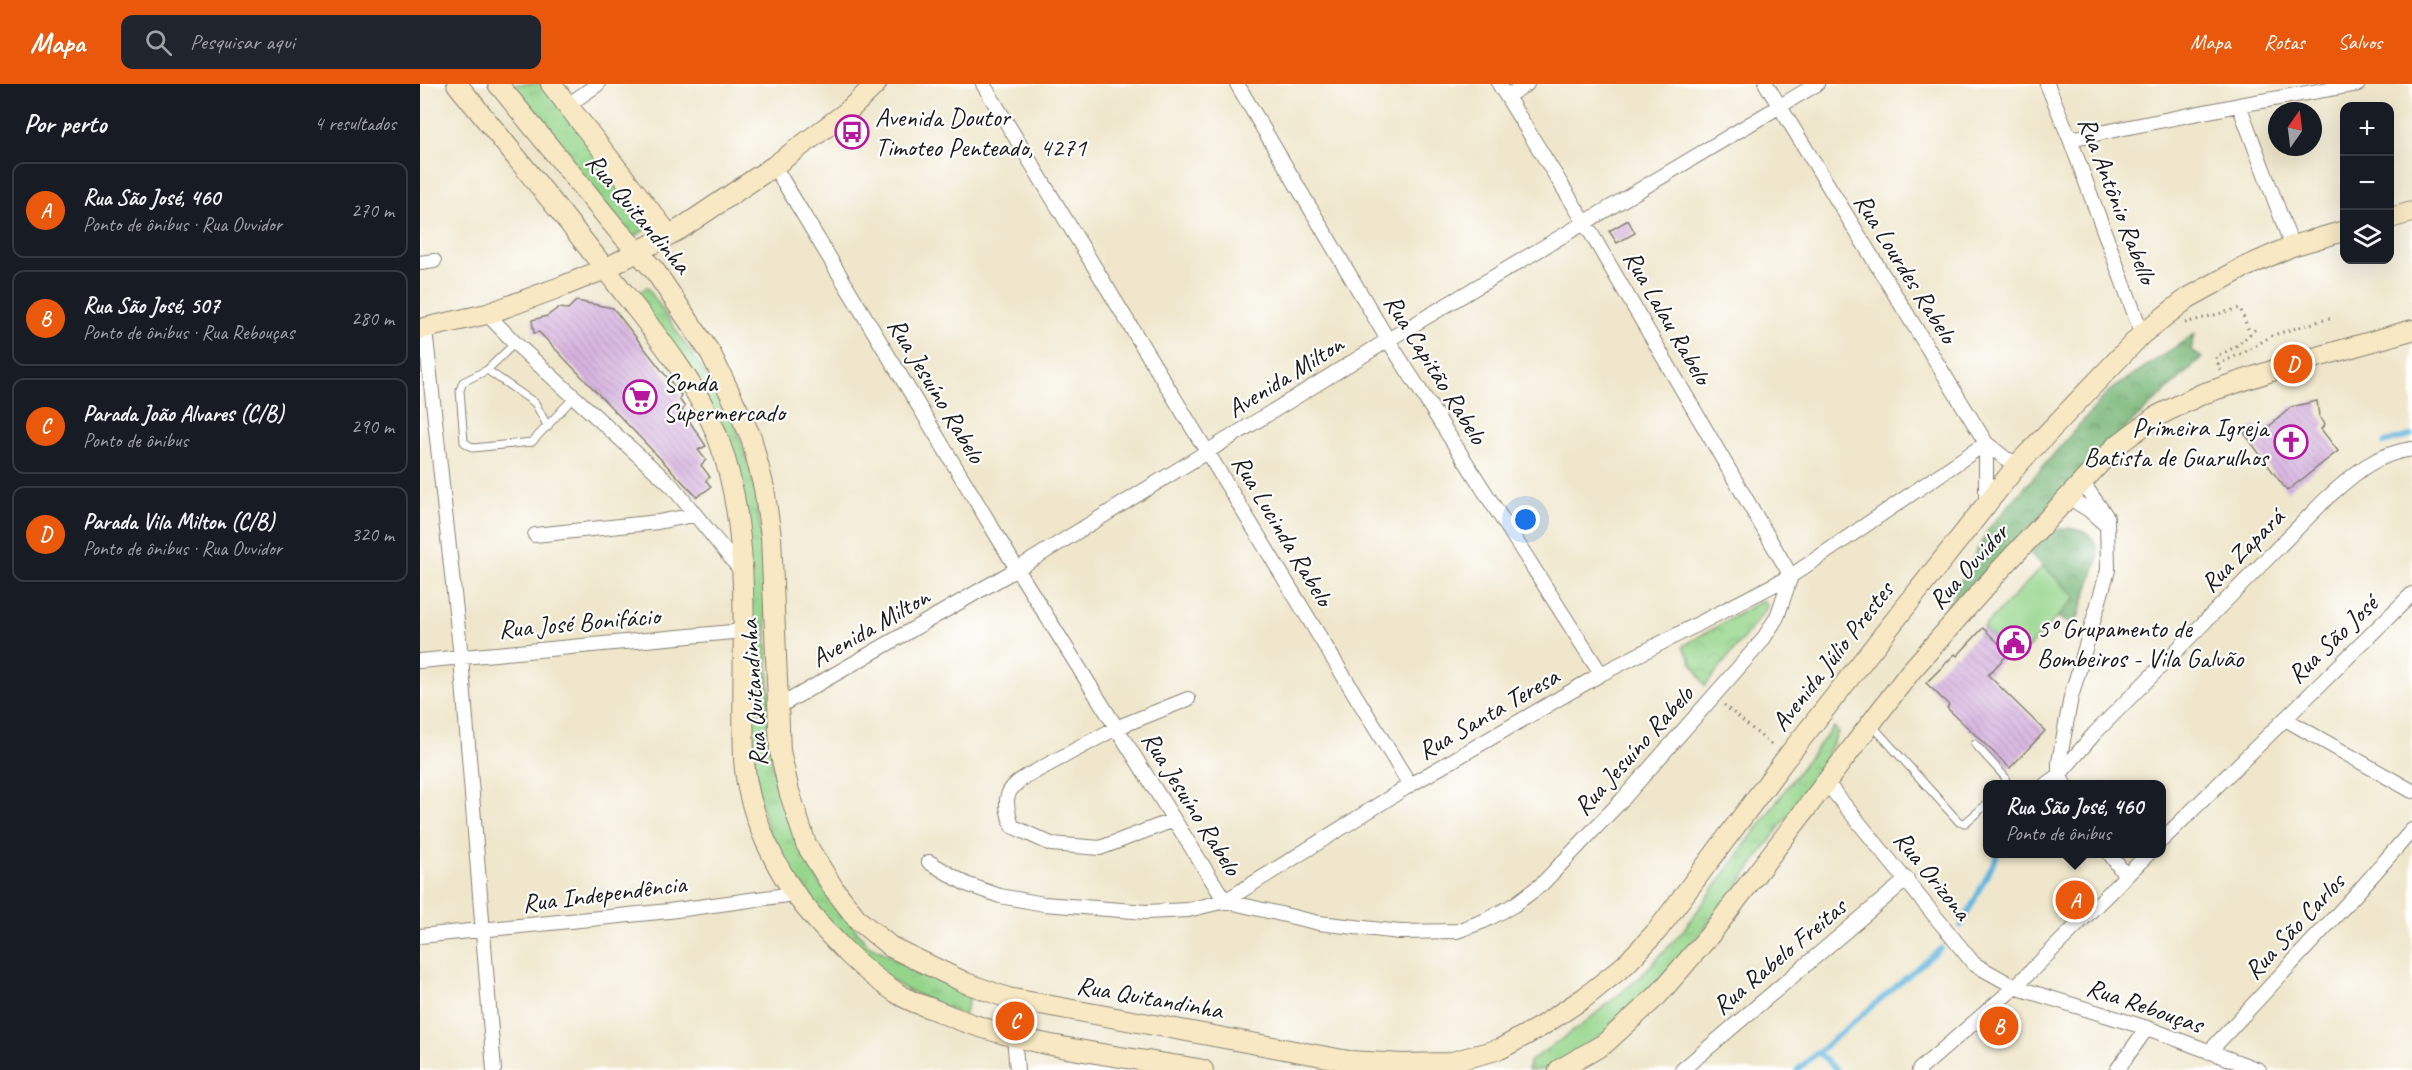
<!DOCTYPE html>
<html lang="pt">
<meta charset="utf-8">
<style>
body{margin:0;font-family:Caveat,sans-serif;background:#20242c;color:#f1f3f6}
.controls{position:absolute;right:18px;top:18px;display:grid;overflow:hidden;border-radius:12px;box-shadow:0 6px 24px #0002}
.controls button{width:54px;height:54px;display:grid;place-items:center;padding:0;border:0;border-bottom:2px solid #363941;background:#171b24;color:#f1f3f6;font:30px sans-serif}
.compass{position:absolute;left:1848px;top:18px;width:54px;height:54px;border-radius:50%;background:#171b24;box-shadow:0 6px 24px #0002;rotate:14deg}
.you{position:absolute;left:1106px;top:436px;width:21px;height:21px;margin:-15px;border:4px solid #fff;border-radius:50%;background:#1a73e8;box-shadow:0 0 0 9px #1a73e833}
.badge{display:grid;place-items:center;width:39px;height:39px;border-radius:50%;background:#ea580c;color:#fff;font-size:20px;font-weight:700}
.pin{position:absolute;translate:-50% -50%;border:3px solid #fff;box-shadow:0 2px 6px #0006}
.popup{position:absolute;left:1563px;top:696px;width:183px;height:78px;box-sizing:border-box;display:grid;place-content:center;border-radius:12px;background:#171b24;filter:drop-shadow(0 2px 4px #0005);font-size:20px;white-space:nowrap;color:#9ea1a6}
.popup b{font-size:22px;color:#f1f3f6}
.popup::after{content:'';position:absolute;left:50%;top:100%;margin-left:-12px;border:12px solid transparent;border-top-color:#171b24}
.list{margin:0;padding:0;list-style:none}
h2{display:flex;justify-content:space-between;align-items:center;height:78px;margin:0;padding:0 24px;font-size:26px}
h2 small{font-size:20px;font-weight:400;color:#9ea1a6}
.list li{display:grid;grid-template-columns:39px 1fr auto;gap:18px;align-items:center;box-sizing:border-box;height:96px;margin:0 12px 12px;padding:0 12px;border:2px solid #363941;border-radius:12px}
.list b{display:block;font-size:22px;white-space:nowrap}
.list p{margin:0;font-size:20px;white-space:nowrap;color:#9ea1a6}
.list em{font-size:20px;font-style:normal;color:#9ea1a6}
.icon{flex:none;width:33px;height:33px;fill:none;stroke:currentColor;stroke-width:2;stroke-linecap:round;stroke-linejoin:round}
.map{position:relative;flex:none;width:1992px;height:986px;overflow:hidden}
header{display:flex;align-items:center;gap:36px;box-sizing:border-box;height:84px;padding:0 30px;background:#ea580c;color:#fff}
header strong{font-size:28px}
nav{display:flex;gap:33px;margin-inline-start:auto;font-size:21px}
.search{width:420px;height:54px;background:#20242c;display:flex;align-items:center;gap:15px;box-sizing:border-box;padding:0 21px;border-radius:12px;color:#9ea1a6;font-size:22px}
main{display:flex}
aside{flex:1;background:#171b24}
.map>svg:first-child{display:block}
.grass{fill:url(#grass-tufts);stroke:#587854;stroke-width:1.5}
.forest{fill:url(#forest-crowns);stroke:#4a694a;stroke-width:1.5}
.park{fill:url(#park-crowns);stroke:#587854;stroke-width:1.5}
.pitch{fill:#95d58b;stroke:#587854;stroke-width:1.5}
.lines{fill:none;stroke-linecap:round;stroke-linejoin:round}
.stream{stroke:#62b6de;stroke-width:5}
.building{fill:url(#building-back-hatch)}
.lane-casing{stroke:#868174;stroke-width:9}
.street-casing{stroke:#868174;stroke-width:16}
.secondary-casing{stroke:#868174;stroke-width:22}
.path{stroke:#868174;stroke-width:3;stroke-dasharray:1.5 4.5;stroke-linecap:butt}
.lane{stroke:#fff;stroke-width:7}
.street{stroke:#fff;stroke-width:14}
.secondary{stroke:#f8e8c3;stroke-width:20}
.labels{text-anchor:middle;stroke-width:4.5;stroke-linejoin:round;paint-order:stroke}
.poi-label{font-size:26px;fill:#1c1c1c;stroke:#fff;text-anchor:start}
.street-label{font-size:26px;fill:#1c1c1c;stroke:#fff}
</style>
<header>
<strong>Mapa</strong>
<div class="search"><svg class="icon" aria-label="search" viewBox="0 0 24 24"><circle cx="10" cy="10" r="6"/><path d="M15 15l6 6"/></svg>Pesquisar aqui</div>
<nav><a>Mapa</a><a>Rotas</a><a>Salvos</a></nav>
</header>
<main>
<aside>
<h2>Por perto<small>4 resultados</small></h2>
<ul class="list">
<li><span class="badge">A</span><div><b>Rua São José, 460</b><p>Ponto de ônibus · Rua Ouvidor</p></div><em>270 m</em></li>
<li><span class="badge">B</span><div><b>Rua São José, 507</b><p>Ponto de ônibus · Rua Rebouças</p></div><em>280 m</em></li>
<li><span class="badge">C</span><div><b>Parada João Alvares (C/B)</b><p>Ponto de ônibus</p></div><em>290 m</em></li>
<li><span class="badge">D</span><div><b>Parada Vila Milton (C/B)</b><p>Ponto de ônibus · Rua Ouvidor</p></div><em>320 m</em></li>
</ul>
</aside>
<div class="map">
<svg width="1992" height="986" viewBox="0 0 1992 986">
<defs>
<pattern id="grass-tufts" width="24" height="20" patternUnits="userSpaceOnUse" patternTransform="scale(1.5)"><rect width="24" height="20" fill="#95d58b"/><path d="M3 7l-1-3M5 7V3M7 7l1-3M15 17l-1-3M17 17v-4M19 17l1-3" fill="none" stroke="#80b677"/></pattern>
<pattern id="forest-crowns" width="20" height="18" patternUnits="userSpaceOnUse" patternTransform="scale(1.5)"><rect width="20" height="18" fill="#78b677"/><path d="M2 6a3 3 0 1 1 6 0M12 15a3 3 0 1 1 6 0" fill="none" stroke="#629361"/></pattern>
<pattern id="park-crowns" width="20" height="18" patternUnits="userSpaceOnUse" patternTransform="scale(1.5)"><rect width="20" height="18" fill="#95d58b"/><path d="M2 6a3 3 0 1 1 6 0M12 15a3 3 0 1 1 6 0" fill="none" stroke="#80b677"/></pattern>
<pattern id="building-back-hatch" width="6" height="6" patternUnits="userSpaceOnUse" patternTransform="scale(1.5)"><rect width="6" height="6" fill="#d6b3df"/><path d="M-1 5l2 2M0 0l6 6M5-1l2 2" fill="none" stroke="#b799bf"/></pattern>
</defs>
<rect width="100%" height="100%" fill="#fff"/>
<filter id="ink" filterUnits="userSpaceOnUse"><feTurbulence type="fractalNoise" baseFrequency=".0167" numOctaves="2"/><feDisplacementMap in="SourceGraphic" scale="12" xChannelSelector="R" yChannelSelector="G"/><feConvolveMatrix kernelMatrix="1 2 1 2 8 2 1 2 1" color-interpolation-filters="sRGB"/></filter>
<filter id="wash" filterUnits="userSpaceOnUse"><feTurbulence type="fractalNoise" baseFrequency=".008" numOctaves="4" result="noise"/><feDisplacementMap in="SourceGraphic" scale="24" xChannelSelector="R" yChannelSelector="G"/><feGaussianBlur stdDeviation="1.35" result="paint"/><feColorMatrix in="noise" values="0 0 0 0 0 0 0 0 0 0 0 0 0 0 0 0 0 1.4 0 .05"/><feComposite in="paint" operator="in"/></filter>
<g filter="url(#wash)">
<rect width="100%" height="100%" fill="#efe6cb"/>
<!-- grass -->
<path class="grass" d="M81,0h45l110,137 -26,19z
M227,203l84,125 23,68 10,80 8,202 18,61 31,63 47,59 102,51 -6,20 -57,-26 -48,-32 -52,-58 -39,-67 -16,-67 -15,-281 -103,-188z
M1414,643l4,5 -18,38 -81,114 -63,80 -71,73 -54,33h-23l1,-8 53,-37 57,-47 43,-46 122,-168z"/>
<!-- forest -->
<path class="forest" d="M1775,250l-4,16 11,8 -95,87 -94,100 -66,62 42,-79 120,-137z
M1648,444c20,2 31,11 30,31l-23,67 -18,-9 19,-20 -46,-44 19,-22z"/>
<!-- park -->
<path class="park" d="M1343,516l4,5 -2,6 -60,75 -22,-40z"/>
<!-- pitch -->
<path class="pitch" d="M1623,482l33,31 -59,63 -34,-32z"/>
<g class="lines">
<!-- stream -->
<path class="stream" d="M1964,359l28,-8
M1541,842l37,-72
M1397,968l20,18
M1377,986l144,-122"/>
</g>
<g id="blocks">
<!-- building -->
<path class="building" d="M1208,136l7,13 -18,10 -8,-12z
M156,217l37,7 68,87 -2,4 6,8 -3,3 24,36 -8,4 8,10 -5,5 9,12 -4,3 5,7 -14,10 -158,-165 -5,1 -2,-13 15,-4 11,-8 10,1z
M1897,317l2,15 6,8 -4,5 17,22 -51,40 -43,-58 10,-7 9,6 28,-25z
M1563,544l26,25 -21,22 57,56 -35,37 -63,-60 2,-3 -23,-22 29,-29 2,2z"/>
</g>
</g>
<g filter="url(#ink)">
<use href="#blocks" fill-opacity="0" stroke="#868174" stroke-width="1.5"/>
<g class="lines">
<defs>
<path id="lane" d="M95,259l-28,27 -24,12 -3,8 4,52 9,6 59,-6 43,-46
M67,286l48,33 13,24
M1452,641l87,97 6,1 23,-20
M1555,660l30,33 1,7"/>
<path id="street" d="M563,0l427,701
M817,0l151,256 213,334
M1346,0l220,359 20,16 13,4
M1627,0l23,55 72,195
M1087,12l20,-12
M148,21l30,-21
M1819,21l53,141
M1650,55l169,-34 119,-21
M354,82l243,403 208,332 94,22 81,9 57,-1 27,-10 30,-16 28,-21 80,-84 140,-159 15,-24 14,-41 -206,-353 -86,-139
M0,179l14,-2
M67,230l28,29 157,143 70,86
M5,245l36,328 33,413
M1566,359v61
M1648,413l21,13 18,16
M115,451l123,-13 36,-7
M0,577l323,-30
M358,623l239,-138 371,-229 429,-256
M1865,635l127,72
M1405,697l149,183 41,23 132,41 112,42
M1626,700l13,-9 36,-42 232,-235c27,-24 48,-44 85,-49
M1644,700l-5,-9v-13l12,-65 37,-127 -1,-53 -25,-35
M754,736l-74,28 -49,-4 -39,-18c-8,-25 -9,-36 15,-50l89,-48 72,-29
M1742,756l250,-246
M1690,770l15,21
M509,778l37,22 34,12 44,8 102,8 42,-2 37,-9 185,-116 191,-111 190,-98 195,-133
M0,852l249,-25 125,-17
M594,953l3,33
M1789,968l148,-159 55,-63
M1262,986l225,-191
M1499,986l96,-83 133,-133
M1697,986l30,-42"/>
<path id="secondary" d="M37,0c55,68 110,135 163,204 33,42 80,100 98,150 37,97 22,218 26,321 3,53 33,116 67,155 26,30 53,58 86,79 11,8 25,12 38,17 81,36 180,45 268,60
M78,0l117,143 40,44 56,83 40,83 13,51 7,48 9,215 9,40 17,53 28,45 24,31 33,27 75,36 42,15 341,63 54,3 45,-1 52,-14 40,-22 44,-29 41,-33 32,-34 130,-174 232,-294 123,-129 46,-36 53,-29 51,-23 52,-15
M131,0l118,151
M1970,134l22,-6
M0,245l67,-15 76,-28 42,-17 75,-40 94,-63 74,-55 28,-27
M1139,986l45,-26 54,-49 51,-59 201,-264 90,-102 116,-124 39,-29 47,-23 91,-30 119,-34"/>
</defs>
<!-- lane casing -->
<use href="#lane" class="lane-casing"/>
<!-- street casing -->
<use href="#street" class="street-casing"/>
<!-- secondary casing -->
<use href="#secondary" class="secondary-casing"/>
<!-- path -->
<path class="path" d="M1765,239l55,-15 10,26
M1798,280l27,-12 28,-17 57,-17
M1800,286l-4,-13 19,-10 23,-20
M1304,621l50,42"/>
<!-- lane -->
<use href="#lane" class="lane"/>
<!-- street -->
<use href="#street" class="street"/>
<!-- secondary -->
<use href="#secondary" class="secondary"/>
</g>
</g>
<!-- icons -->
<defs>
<symbol id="bus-ring" viewBox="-11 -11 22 22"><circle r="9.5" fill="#fff" stroke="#b5179e" stroke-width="1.5"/><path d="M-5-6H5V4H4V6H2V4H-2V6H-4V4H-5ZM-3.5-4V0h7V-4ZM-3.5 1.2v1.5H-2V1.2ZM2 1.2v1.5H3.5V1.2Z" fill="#b5179e"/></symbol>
<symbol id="supermarket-ring" viewBox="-11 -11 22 22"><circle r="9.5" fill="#fff" stroke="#b5179e" stroke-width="1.5"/><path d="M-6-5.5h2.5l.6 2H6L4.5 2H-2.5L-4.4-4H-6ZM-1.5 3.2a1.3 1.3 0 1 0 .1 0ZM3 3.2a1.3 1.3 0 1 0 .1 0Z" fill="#b5179e"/></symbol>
<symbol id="church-ring" viewBox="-11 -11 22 22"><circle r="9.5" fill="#fff" stroke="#b5179e" stroke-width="1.5"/><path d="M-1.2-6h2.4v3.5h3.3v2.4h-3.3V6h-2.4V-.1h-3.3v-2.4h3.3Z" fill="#b5179e"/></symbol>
<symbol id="civic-ring" viewBox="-11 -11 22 22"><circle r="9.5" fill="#fff" stroke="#b5179e" stroke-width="1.5"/><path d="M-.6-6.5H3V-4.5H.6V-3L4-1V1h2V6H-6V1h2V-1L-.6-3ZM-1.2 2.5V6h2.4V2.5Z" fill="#b5179e"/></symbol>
</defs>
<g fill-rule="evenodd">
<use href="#bus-ring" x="413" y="29" width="38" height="38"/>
<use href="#supermarket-ring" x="201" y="294" width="38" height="38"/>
<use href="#church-ring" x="1852" y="339" width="38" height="38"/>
<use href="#civic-ring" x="1575" y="540" width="38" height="38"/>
</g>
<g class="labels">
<!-- poi labels -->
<g class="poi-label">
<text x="455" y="42">Avenida Doutor<tspan x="455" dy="30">Timoteo Penteado, 4271</tspan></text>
<text x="243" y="307">Sonda<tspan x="243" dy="30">Supermercado</tspan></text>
<text x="1848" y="352" text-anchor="end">Primeira Igreja<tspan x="1848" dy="30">Batista de Guarulhos</tspan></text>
<text x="1617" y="553">5º Grupamento de<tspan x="1617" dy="30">Bombeiros - Vila Galvão</tspan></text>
</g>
<!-- street labels -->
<g class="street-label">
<text transform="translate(1698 116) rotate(69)" y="9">Rua Antônio Rabello</text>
<text transform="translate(219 129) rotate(50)" y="9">Rua Quitandinha</text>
<text transform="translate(1486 184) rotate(58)" y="9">Rua Lourdes Rabelo</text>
<text transform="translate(1248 233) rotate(60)" y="9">Rua Lalau Rabelo</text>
<text transform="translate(1016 285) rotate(58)" y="9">Rua Capitão Rabelo</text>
<text transform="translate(865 292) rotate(-32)" y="9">Avenida Milton</text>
<text transform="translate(517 306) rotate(59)" y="9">Rua Jesuíno Rabelo</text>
<text transform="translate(863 446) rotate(59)" y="9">Rua Lucinda Rabelo</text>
<text transform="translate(1822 466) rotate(-45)" y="9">Rua Zapará</text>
<text transform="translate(1548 482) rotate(-48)" y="9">Rua Ouvidor</text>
<text transform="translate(159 538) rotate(-5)" y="9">Rua José Bonifácio</text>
<text transform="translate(450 543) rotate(-30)" y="9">Avenida Milton</text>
<text transform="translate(1912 555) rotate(-44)" y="9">Rua São José</text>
<text transform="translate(1412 572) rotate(-52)" y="9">Avenida Júlio Prestes</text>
<text transform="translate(333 609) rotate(-94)" y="9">Rua Quitandinha</text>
<text transform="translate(1068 629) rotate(-30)" y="9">Rua Santa Teresa</text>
<text transform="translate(1213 666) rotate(-48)" y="9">Rua Jesuíno Rabelo</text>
<text transform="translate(772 719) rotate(58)" y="9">Rua Jesuíno Rabelo</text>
<text transform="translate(1513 791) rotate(51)" y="9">Rua Orizona</text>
<text transform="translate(184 809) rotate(-7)" y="9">Rua Independência</text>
<text transform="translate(1874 842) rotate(-47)" y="9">Rua São Carlos</text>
<text transform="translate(1359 872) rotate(-40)" y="9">Rua Rabelo Freitas</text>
<text transform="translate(730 913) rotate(10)" y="9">Rua Quitandinha</text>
<text transform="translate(1725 921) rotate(19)" y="9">Rua Rebouças</text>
</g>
</g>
</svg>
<div class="controls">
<button>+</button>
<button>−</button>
<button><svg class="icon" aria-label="layers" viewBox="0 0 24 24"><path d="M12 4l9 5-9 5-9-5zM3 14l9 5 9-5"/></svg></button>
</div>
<svg class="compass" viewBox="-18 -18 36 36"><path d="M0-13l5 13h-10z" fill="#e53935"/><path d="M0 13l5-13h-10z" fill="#9ea1a6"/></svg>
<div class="you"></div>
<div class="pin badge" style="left:1655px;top:816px">A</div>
<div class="popup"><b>Rua São José, 460</b>Ponto de ônibus</div>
<div class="pin badge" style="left:1579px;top:942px">B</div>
<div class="pin badge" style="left:595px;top:937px">C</div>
<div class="pin badge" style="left:1873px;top:280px">D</div>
</div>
</main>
